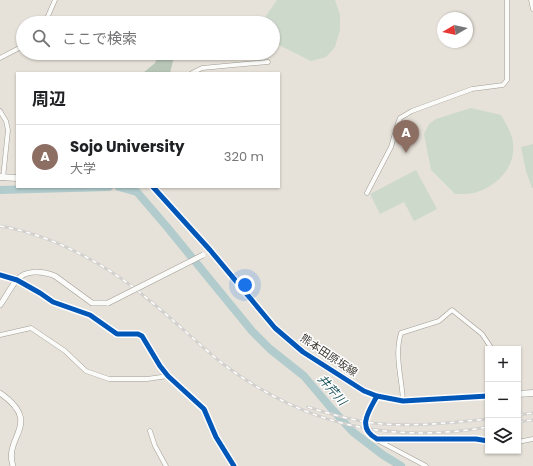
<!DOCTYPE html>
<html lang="ja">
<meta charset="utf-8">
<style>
body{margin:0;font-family:Poppins,"Noto Sans JP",sans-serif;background:#f6f6f6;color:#202124}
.controls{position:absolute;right:12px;bottom:12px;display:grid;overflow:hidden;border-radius:0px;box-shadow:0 1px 3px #0004}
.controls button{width:36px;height:36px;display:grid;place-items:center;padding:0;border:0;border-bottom:1px solid #e0e0e0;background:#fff;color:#202124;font:20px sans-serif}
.compass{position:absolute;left:437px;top:12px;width:36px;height:36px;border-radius:50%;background:#fff;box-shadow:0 1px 3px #0004;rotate:261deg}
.you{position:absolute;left:245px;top:285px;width:14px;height:14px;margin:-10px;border:3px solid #fff;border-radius:50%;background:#1a73e8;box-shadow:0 0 0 6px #1a73e833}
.badge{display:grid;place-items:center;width:26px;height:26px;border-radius:50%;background:#b45309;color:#fff;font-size:13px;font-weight:700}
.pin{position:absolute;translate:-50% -33px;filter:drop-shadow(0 1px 2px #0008)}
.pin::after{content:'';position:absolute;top:21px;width:14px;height:12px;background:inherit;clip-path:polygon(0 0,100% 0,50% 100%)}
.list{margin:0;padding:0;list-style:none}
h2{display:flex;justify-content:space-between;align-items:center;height:52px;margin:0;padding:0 16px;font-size:17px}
h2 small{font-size:13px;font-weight:400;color:#757577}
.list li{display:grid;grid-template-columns:26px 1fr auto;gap:12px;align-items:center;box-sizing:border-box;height:64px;padding:0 16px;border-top:1px solid #e0e0e0}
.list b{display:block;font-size:15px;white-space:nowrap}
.list p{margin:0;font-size:13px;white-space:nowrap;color:#757577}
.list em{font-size:13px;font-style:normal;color:#757577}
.icon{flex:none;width:22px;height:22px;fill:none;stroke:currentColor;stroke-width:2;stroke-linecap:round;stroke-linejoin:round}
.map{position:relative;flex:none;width:533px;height:466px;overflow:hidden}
.search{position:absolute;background:#fff;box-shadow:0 1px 3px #0004;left:16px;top:16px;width:264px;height:44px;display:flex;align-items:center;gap:10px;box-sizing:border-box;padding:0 14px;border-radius:22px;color:#757577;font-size:15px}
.panel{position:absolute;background:#fff;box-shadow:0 1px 3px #0004;left:16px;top:72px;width:264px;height:116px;border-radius:0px}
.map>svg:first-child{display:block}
.green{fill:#ccd9cb}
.forest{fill:#b8c6b8}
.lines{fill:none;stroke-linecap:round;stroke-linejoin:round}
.river{stroke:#b2ccce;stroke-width:8}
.minor-casing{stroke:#a09c94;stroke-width:5}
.tertiary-casing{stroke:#a09c94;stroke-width:6}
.secondary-casing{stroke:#a09c94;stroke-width:6}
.primary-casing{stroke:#a09c94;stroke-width:7}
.minor{stroke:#fbfbf9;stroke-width:4}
.tertiary{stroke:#fbfbf9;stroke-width:5}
.secondary{stroke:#fbfbf9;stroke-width:5.5}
.primary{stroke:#fbfbf9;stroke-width:6}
.rail-casing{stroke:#d3d1ce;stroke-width:3}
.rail{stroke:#fff;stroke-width:1.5;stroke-dasharray:4.5;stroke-linecap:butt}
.tertiary-bridge-casing{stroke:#a09c94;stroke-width:6;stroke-linecap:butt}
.tertiary-bridge{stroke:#fbfbf9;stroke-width:5}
.cycleway-casing{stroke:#fff;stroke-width:8}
.cycleway{stroke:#0057b8;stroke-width:5}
.labels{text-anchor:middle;stroke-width:3;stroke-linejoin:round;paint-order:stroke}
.street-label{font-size:11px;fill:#3a3730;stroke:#fff}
.water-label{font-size:12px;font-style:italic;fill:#1a5259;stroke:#fff}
</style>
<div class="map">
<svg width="533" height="466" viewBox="0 0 533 466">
<rect width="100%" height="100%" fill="#e7e2d9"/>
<!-- green -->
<path class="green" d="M277,0h58l5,15v15l-5,17 -9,10 -15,4 -38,-19v-19h-12z
M471,108l30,7c5,8 11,19 12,28 3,25 -17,44 -39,50 -6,1 -13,1 -19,1l-24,-24 -7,-36 5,-10 7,-5z
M533,144v44h-1l-6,-17 -5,-24z
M416,170l21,39 -23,12 -10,-19 -24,12 -10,-20z"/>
<!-- forest -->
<path class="forest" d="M159,53h16l-5,20h-27l12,-10z"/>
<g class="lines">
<!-- river -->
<path class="river" d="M119,187l18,5 30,35 85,104 18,18 34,27 27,32 22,24 30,23 18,11
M0,190l109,-3"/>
<defs>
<path id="minor" d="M531,0l2,9
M45,23l10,-23
M0,58l23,-12
M192,73l10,-5 66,-6
M0,111l6,10 2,9 -5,48
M367,193l24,-46 7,-24 2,-5 12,-7 60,-22 31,-4 4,-5v-80
M0,275l17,5 23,13 13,9 37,13 27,19h21l4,2 18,30 8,10 36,33 12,28 18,29
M0,335l31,-7 34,23 21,20 23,8h38l21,-3
M403,401c-1,-23 -9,-46 -2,-68l38,-12 13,-11 30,24 10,15
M150,431l5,15 11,20
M377,439h99l12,2
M377,440l49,26
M518,442l15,-3"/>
<path id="tertiary" d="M0,305c6,-8 10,-17 16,-24 9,-12 26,-10 39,-5l37,27h16
M0,393c44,31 3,43 13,73"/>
<path id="secondary" d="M377,439c-21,-11 -8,-28 0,-43"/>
<path id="primary" d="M0,177l17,1
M153,187l57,63 65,78 28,24 61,39 13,5 26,5 85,-5
M518,394l15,-1"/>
</defs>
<!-- minor casing -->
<use href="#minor" class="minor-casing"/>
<!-- tertiary casing -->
<use href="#tertiary" class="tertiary-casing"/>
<!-- secondary casing -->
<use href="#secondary" class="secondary-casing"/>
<!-- primary casing -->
<use href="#primary" class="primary-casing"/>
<!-- minor -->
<use href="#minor" class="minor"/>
<!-- tertiary -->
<use href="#tertiary" class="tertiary"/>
<!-- secondary -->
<use href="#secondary" class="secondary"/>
<!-- primary -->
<use href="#primary" class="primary"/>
<defs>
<path id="rail" d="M0,226c53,9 110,40 150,75 25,20 48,43 73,63 82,61 165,80 265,63
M308,407c18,6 37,11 57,15 41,6 82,1 123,-3
M518,415l15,-2
M518,422l15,-2"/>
</defs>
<!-- rail casing -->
<use href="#rail" class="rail-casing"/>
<!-- rail -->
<use href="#rail" class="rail"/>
<defs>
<path id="tertiary-bridge" d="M108,303l95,-48"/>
</defs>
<!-- tertiary-bridge casing -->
<use href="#tertiary-bridge" class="tertiary-bridge-casing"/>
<!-- tertiary-bridge -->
<use href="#tertiary-bridge" class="tertiary-bridge"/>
<defs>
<path id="cycleway" d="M153,187l57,63 65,78 28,24 61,39 13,5 26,5 85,-5
M0,275l17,5 23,13 13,9 37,13 27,19h21l4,2 18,30 8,10 36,33 12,28 18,29
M377,396c-8,15 -21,32 0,43h99l12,2"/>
</defs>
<!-- cycleway casing -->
<use href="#cycleway" class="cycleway-casing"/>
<!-- cycleway -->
<use href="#cycleway" class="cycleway"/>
</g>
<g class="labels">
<!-- street labels -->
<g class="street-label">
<text transform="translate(329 355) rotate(34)" y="4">熊本田原坂線</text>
</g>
<!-- water labels -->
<g class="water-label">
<text transform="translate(332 390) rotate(48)" y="4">井芹川</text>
</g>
</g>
</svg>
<div class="controls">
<button>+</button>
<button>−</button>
<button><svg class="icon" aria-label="layers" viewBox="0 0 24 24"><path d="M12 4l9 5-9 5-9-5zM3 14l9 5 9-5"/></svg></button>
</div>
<svg class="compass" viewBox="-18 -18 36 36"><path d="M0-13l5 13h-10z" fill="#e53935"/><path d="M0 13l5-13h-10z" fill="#757577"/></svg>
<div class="you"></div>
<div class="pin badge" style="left:406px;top:153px;background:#8d6e63">A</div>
<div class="search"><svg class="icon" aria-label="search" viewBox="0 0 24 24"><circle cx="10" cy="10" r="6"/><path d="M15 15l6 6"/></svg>ここで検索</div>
<section class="panel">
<h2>周辺<small></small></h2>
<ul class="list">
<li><span class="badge" style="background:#8d6e63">A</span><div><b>Sojo University</b><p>大学</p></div><em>320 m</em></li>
</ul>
</section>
</div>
